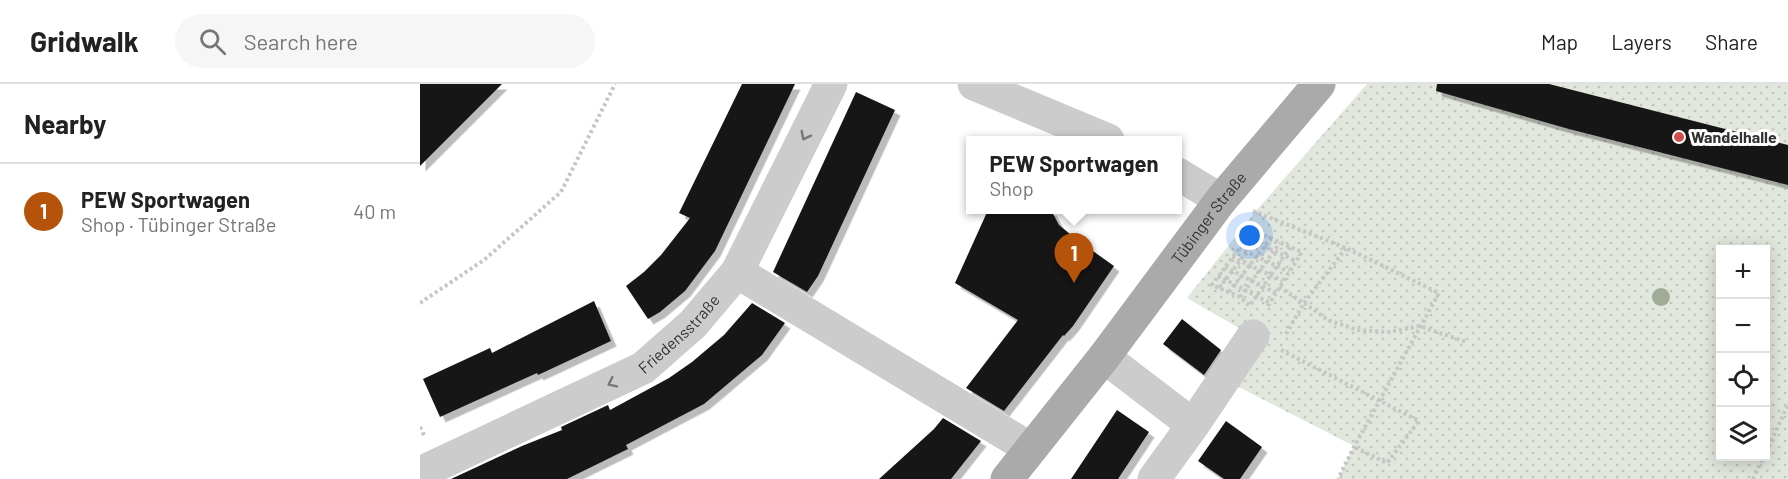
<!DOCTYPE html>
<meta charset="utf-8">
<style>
body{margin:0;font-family:Barlow,sans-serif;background:#f6f6f6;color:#222}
.controls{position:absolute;right:18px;bottom:18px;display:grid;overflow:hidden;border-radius:0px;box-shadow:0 3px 15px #0003}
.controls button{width:54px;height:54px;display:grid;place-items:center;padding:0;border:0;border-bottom:2px solid #e0e0e0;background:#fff;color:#222;font:30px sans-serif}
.you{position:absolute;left:830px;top:152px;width:21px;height:21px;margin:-15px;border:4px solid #fff;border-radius:50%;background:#1a73e8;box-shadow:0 0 0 9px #1a73e833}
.badge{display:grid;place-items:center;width:39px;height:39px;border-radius:50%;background:#b45309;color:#fff;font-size:20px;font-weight:700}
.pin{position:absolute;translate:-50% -50px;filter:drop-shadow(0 2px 3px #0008)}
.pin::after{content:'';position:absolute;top:32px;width:21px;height:18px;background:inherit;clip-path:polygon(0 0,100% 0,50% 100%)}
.popup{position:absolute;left:546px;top:52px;width:216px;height:78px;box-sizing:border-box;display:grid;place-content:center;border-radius:0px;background:#fff;filter:drop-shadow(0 2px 4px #0005);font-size:20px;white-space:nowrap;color:#767676}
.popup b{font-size:22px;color:#222}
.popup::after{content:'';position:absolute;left:50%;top:100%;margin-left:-12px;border:12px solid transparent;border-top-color:#fff}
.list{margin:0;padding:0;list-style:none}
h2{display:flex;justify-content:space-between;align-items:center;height:78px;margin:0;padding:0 24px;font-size:26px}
h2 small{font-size:20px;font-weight:400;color:#767676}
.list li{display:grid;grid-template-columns:39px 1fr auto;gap:18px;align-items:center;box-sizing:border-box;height:96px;padding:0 24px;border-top:2px solid #e0e0e0}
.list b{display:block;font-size:22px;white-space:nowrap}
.list p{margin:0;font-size:20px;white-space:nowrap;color:#767676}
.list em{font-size:20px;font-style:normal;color:#767676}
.icon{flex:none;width:33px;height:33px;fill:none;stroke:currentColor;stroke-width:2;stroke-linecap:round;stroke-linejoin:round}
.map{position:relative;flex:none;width:1368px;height:395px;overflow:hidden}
header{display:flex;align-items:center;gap:36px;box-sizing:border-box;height:84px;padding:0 30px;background:#fff;border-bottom:2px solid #e0e0e0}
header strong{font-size:28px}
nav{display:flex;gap:33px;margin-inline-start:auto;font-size:21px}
.search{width:420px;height:54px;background:#f6f6f6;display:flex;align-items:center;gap:15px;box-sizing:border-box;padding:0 21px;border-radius:33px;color:#767676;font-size:22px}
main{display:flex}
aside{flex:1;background:#fff}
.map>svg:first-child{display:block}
.park{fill:url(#park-dots);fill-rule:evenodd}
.building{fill:#191919;filter:url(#shadow)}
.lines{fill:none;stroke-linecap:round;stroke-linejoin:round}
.path{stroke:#c6c6c6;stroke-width:4;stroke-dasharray:3 3;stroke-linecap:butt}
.minor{stroke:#ccc;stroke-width:33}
.major{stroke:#aaa;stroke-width:33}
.tree{fill:#a0ac98}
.oneway{stroke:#777}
.poi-dot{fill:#d04d4c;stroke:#fff;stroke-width:2}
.labels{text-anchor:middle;stroke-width:6;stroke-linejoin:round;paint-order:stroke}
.poi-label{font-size:16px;font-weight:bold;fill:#323232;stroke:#fff;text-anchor:start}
.street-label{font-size:16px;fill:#323232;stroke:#fff}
</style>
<header>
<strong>Gridwalk</strong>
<div class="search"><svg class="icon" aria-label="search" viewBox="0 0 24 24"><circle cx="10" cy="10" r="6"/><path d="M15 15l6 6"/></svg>Search here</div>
<nav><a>Map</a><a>Layers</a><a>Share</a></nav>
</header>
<main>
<aside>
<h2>Nearby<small></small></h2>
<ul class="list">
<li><span class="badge">1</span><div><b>PEW Sportwagen</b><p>Shop · Tübinger Straße</p></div><em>40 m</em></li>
</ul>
</aside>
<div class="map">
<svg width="1368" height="395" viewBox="0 0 1368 395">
<defs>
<pattern id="park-dots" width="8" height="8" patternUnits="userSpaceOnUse" patternTransform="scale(1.5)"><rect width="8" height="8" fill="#e1e7dc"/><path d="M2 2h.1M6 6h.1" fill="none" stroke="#c2c7bd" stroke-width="1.8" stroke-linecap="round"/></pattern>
<filter id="shadow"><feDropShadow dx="5.5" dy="5.5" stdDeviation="0" flood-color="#0004"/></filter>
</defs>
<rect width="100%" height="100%" fill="#fff"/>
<!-- park -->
<path class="park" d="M947,0h421v395h-450l16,-33 -117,-60 16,-50 -66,-38 68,-86zM1300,165h46v207h-46z"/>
<!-- building -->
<path class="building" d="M0,0h82l-82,82z
M322,0h53l-80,167 -30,40 -25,21 -12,7 -22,-33 18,-14 17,-17 29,-37 -11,-5z
M1017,0h112l239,61v40l-219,-56 -133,-38z
M436,8l39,18 -77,166 -11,16 -34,-20z
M568,126h63l8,15 17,14 38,27 -41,60 -9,10 -1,-1 -59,76 -38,-23 52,-68 -63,-37z
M174,217l17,40 -73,34 -1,-2 -97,44 -17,-38 67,-31 2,5z
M332,219l33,20 -23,32 -58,49 -78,41 2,4 -61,30h-116l71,-33 40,-16 -1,-3 47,-22 2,5 59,-32 23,-16 32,-27z
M762,235l39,31 -17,25 -41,-31z
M697,326l32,22 -31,47h-47z
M523,334l38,23 -30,38h-72l55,-50z
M806,337l36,26 -22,32h-16l-26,-18z"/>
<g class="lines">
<!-- path -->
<path class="path" d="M833,127l93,37 93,45 -85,154 -16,32
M819,164l50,24
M812,173l51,24
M805,183l51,26
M798,192l52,27
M859,203l25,16 24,17 29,10 32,2 31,-6 46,16
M799,204l42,-54 41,18 -35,55
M809,208l41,-53
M820,213l40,-54
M0,219l64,-43 77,-68 54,-108
M831,220l39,-57
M829,221l-9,-8 -28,-12 35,-47 49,23
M866,250l18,-31 42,-55
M861,266l138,71 -32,42 -33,-16
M0,343l4,8
M1346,368l22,-47
M1333,395l11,-23"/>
<!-- minor -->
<g class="minor">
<path d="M554,0l134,56"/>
<path d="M758,90l43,26"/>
<path d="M317,188l294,177"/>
<path d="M684,273l89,68"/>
<path id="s1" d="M0,389l223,-105 50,-44 44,-52 94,-188"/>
<path d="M734,395l39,-54 60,-89"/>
</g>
<!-- major -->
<path class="major" id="s2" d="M587,395l97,-122 117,-157 98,-116"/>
</g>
<!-- trees -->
<circle class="tree" cx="1241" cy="213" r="9"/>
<!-- one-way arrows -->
<defs><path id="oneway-chevron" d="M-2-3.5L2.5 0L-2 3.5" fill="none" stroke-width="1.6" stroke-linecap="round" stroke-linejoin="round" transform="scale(1.5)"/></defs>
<g class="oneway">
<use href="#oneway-chevron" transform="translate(385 52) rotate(117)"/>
<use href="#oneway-chevron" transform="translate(192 299) rotate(154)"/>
</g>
<!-- markers -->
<circle class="poi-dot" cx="1259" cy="53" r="6"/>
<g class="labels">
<!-- poi labels -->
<g class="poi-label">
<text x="1271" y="59">Wandelhalle</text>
</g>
<!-- street labels -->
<g class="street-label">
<text dy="6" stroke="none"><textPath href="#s2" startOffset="330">Tübinger Straße</textPath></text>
<text dy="6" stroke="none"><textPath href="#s1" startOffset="296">Friedensstraße</textPath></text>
</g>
</g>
</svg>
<div class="controls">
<button>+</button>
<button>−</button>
<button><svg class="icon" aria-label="locate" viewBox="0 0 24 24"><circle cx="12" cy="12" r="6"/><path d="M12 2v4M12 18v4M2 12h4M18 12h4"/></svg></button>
<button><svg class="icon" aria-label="layers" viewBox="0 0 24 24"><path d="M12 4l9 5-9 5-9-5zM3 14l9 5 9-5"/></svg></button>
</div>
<div class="you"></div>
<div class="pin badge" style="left:654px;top:199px">1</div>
<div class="popup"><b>PEW Sportwagen</b>Shop</div>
</div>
</main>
